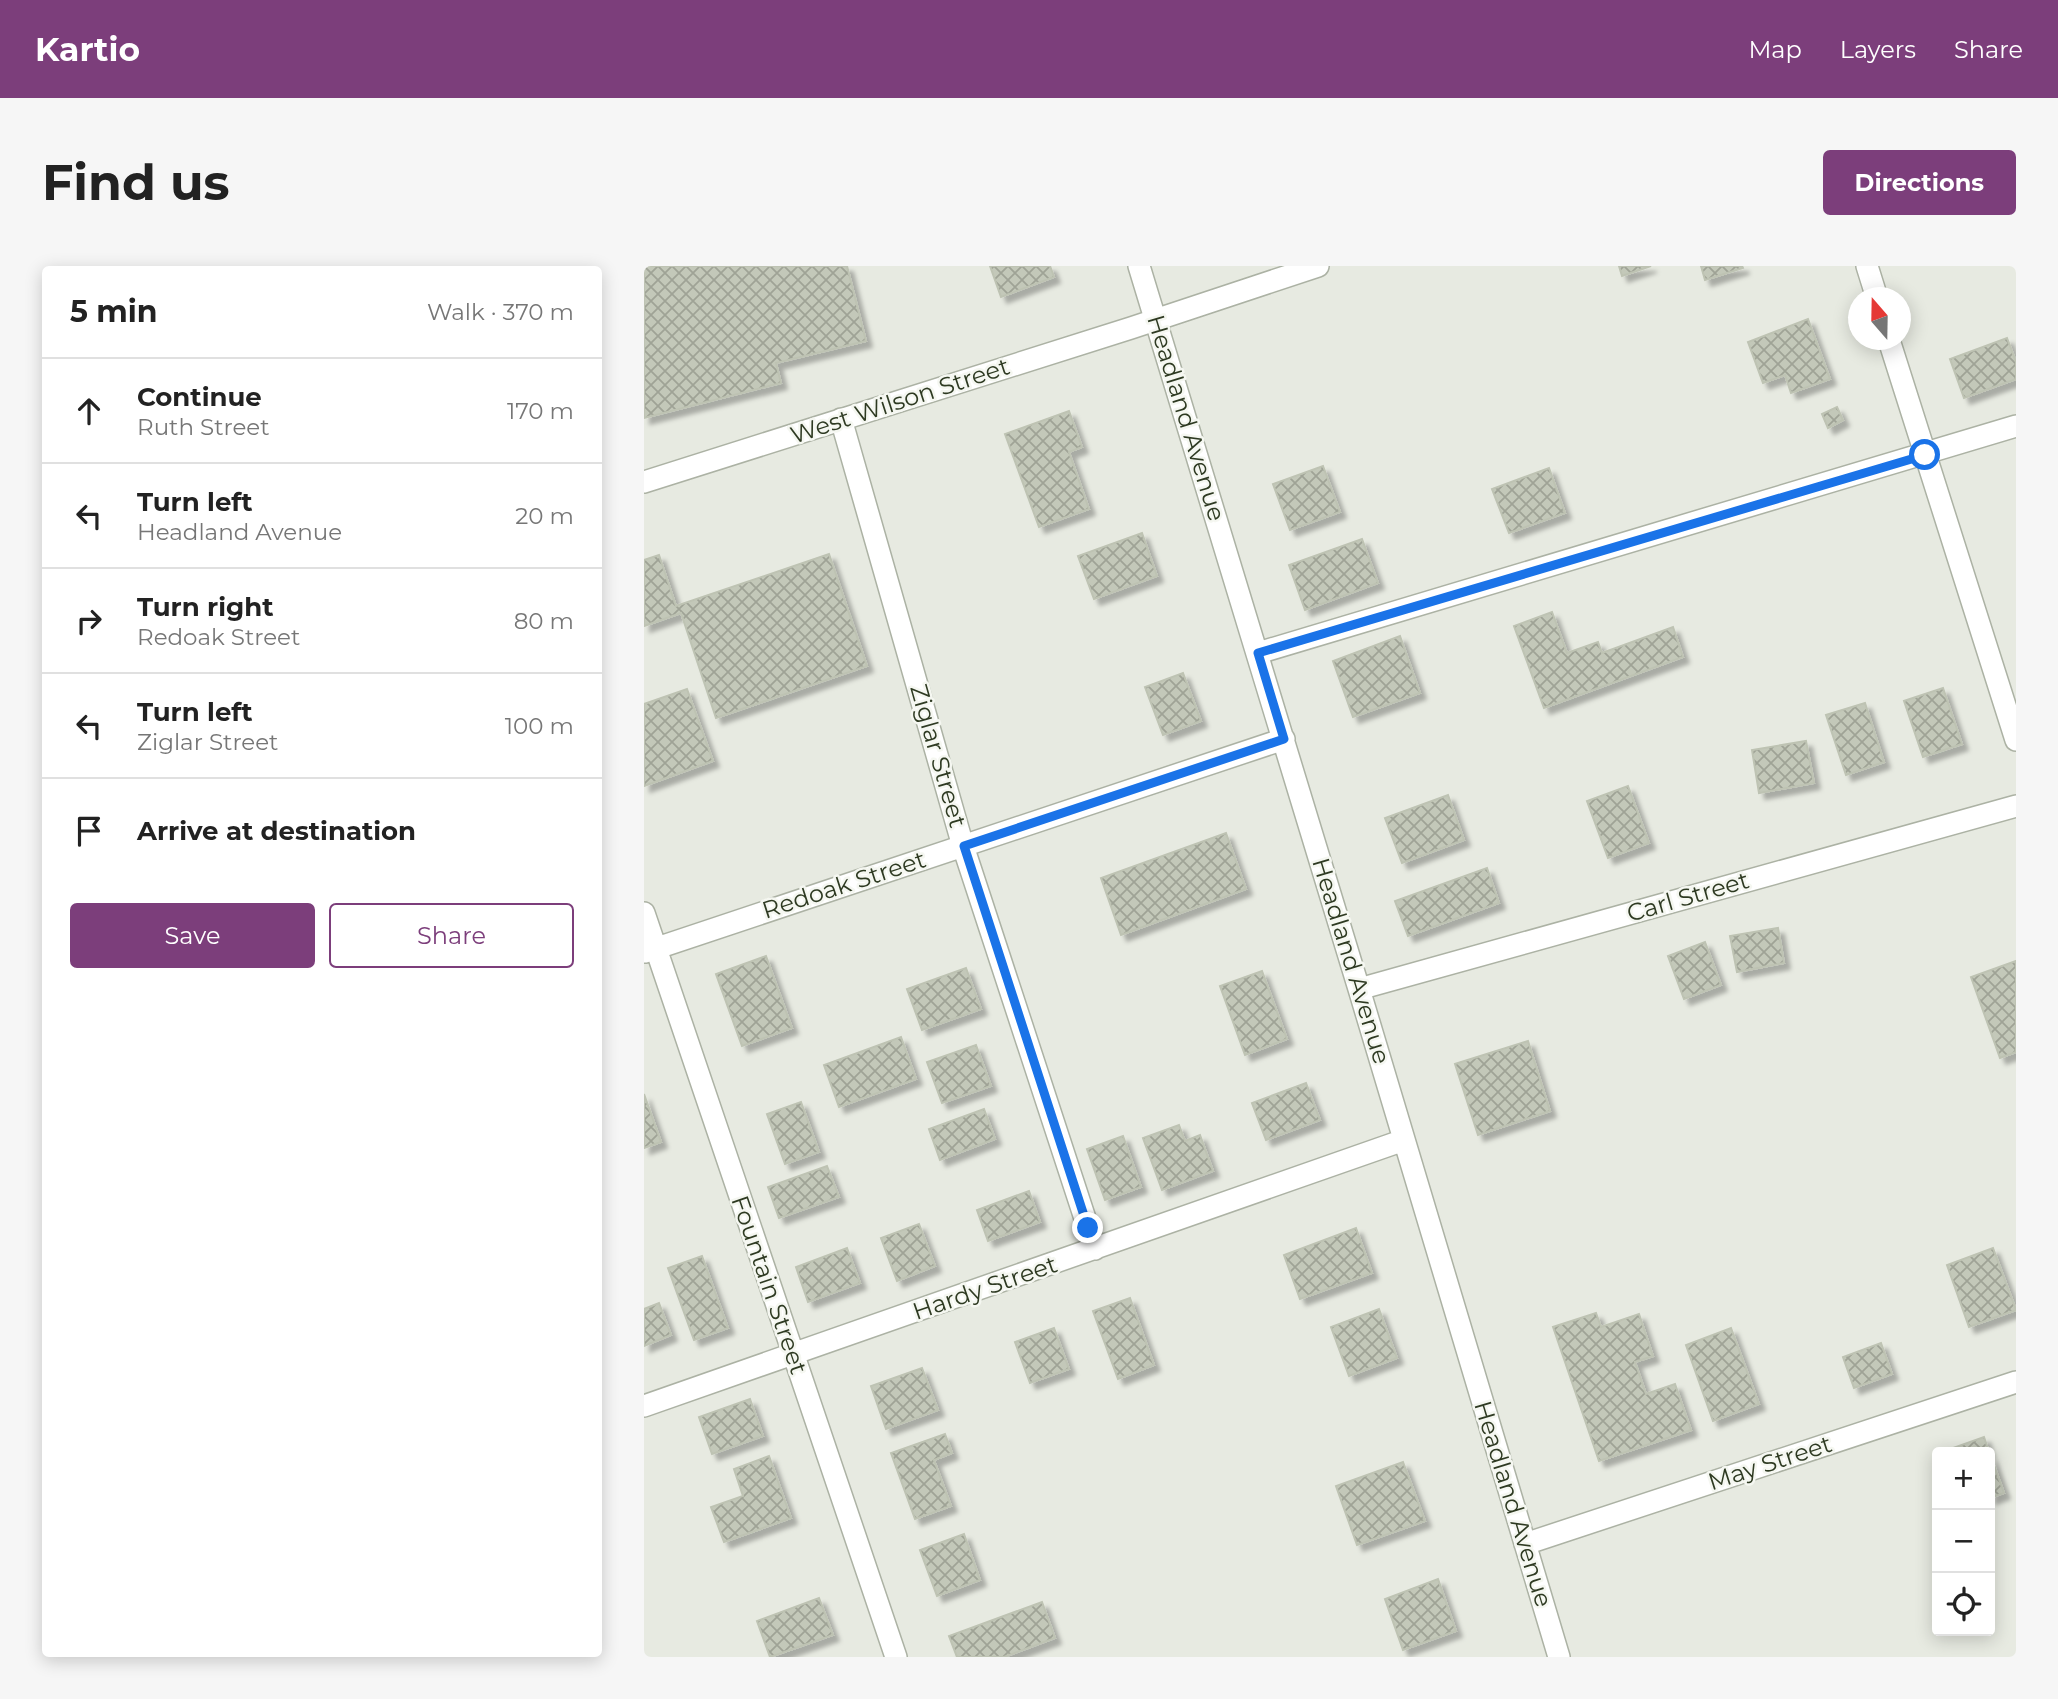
<!DOCTYPE html>
<meta charset="utf-8">
<style>
body{margin:0;font-family:Montserrat,sans-serif;background:#f6f6f6;color:#222}
.controls{position:absolute;right:21px;bottom:21px;display:grid;overflow:hidden;border-radius:7px;box-shadow:0 4px 18px #0003}
.controls button{width:63px;height:63px;display:grid;place-items:center;padding:0;border:0;border-bottom:2px solid #e0e0e0;background:#fff;color:#222;font:35px sans-serif}
.compass{position:absolute;left:1204px;top:21px;width:63px;height:63px;border-radius:50%;background:#fff;box-shadow:0 4px 18px #0003;rotate:340deg}
.stop{position:absolute;width:21px;height:21px;margin:-16px;border:5px solid #1a73e8;border-radius:50%;background:#fff}
.stop.end{background:#1a73e8;border-color:#fff;box-shadow:0 2px 7px #0008}
.list{margin:0;padding:0;list-style:none}
h2{display:flex;justify-content:space-between;align-items:center;height:91px;margin:0;padding:0 28px;font-size:30px}
h2 small{font-size:23px;font-weight:400;color:#767676}
.list li{display:grid;grid-template-columns:46px 1fr auto;gap:21px;align-items:center;box-sizing:border-box;height:105px;padding:0 28px;border-top:2px solid #e0e0e0}
.list b{display:block;font-size:26px;white-space:nowrap}
.list p{margin:0;font-size:23px;white-space:nowrap;color:#767676}
.list em{font-size:23px;font-style:normal;color:#767676}
.actions{display:flex;gap:14px;padding:21px 28px}
.actions a{flex:1;padding:16px 0;border:2px solid #7c3e7b;border-radius:7px;text-align:center;font-size:24px;color:#7c3e7b}
.actions .main{background:#7c3e7b;color:#fff}
.icon{flex:none;width:38px;height:38px;fill:none;stroke:currentColor;stroke-width:2;stroke-linecap:round;stroke-linejoin:round}
.map{position:relative;flex:none;width:1372px;height:1391px;overflow:hidden;border-radius:7px}
header{display:flex;align-items:center;gap:42px;box-sizing:border-box;height:98px;padding:0 35px;background:#7c3e7b;color:#fff}
header strong{font-size:33px}
nav{display:flex;gap:38px;margin-inline-start:auto;font-size:24px}
.intro{display:flex;align-items:center;justify-content:space-between;box-sizing:border-box;height:168px;padding:0 42px}
h1{margin:0;font-size:49px}
.button{padding:18px 32px;border-radius:7px;background:#7c3e7b;color:#fff;font-size:24px;font-weight:700}
main{display:flex;gap:42px;padding:0 42px}
aside{flex:1;background:#fff;border-radius:7px;box-shadow:0 4px 18px #0003}
.map>svg:first-child{display:block}
.building{fill:url(#building-cross-hatch);stroke:#bec3b3;stroke-width:2;filter:url(#shadow)}
.lines{fill:none;stroke-linecap:round;stroke-linejoin:round}
.minor-casing{stroke:#acb2a4;stroke-width:24}
.minor{stroke:#fff;stroke-width:21}
.route{stroke:#1a73e8;stroke-width:9}
.labels{text-anchor:middle;stroke-width:5;stroke-linejoin:round;paint-order:stroke}
.street-label{font-size:24px;fill:#2e3a22;stroke:#f5f7f1}
</style>
<header>
<strong>Kartio</strong>
<nav><a>Map</a><a>Layers</a><a>Share</a></nav>
</header>
<div class="intro"><h1>Find us</h1><a class="button">Directions</a></div>
<main>
<aside>
<h2>5 min<small>Walk · 370 m</small></h2>
<ul class="list">
<li><svg class="icon" aria-label="ahead" viewBox="0 0 24 24"><path d="M12 20V5M6 11l6-6 6 6"/></svg><div><b>Continue</b><p>Ruth Street</p></div><em>170 m</em></li>
<li><svg class="icon" aria-label="left" viewBox="0 0 24 24"><path d="M17 20v-9H6M10 6l-5 5 5 5"/></svg><div><b>Turn left</b><p>Headland Avenue</p></div><em>20 m</em></li>
<li><svg class="icon" aria-label="right" viewBox="0 0 24 24"><path d="M7 20v-9h11M14 6l5 5-5 5"/></svg><div><b>Turn right</b><p>Redoak Street</p></div><em>80 m</em></li>
<li><svg class="icon" aria-label="left" viewBox="0 0 24 24"><path d="M17 20v-9H6M10 6l-5 5 5 5"/></svg><div><b>Turn left</b><p>Ziglar Street</p></div><em>100 m</em></li>
<li><svg class="icon" aria-label="arrive" viewBox="0 0 24 24"><path d="M6 21V4h12l-3 4 3 4H6"/></svg><div><b>Arrive at destination</b></div></li>
</ul>
<div class="actions"><a class="main">Save</a><a>Share</a></div>
</aside>
<div class="map">
<svg width="1372" height="1391" viewBox="0 0 1372 1391">
<defs>
<pattern id="building-cross-hatch" width="8" height="8" patternUnits="userSpaceOnUse" patternTransform="scale(1.75)"><rect width="8" height="8" fill="#c3c8b9"/><path d="M0 0l8 8M0 8l8-8" fill="none" stroke="#9fa396"/></pattern>
<filter id="shadow"><feDropShadow dx="6" dy="6" stdDeviation="2" flood-color="#0004"/></filter>
</defs>
<rect width="100%" height="100%" fill="#e7eae1"/>
<!-- building -->
<path class="building" d="M0,0h203l19,75 -90,22 5,20 -137,35z
M346,0h60l4,11 -53,20z
M975,0h32l-29,10z
M1057,0h41l1,2 -38,12z
M1164,53l22,60 -39,14 -6,-18 -22,8 -15,-41z
M1363,72l9,24v17l-52,19 -14,-39z
M1193,141l6,13 -15,8 -6,-14z
M425,145l13,36 -13,5 20,57 -50,18 -34,-93z
M679,200l17,46 -50,18 -17,-46z
M905,202l16,45 -56,20 -17,-44z
M498,267l15,43 -63,23 -16,-43z
M718,273l16,44 -73,27 -16,-45z
M185,288l38,112 -151,52 -35,-105 -37,13v-66l15,-5 17,51z
M908,346l15,41 31,-11 4,11 71,-26 10,30 -139,51 -30,-82z
M756,370l20,57 -67,24 -20,-56z
M539,407l18,48 -38,14 -18,-48z
M1299,422l19,56 -39,13 -19,-56z
M43,423l26,72 -69,25v-82z
M1221,437l19,59 -38,13 -20,-60z
M1162,475l8,42 -55,10 -7,-43z
M984,520l21,57 -41,15 -21,-57z
M804,529l16,45 -62,23 -17,-45z
M582,567l20,56 -125,46 -20,-57z
M843,602l12,35 -91,33 -13,-35z
M1134,662l6,35 -47,9 -7,-36z
M1061,676l16,43 -37,14 -16,-43z
M122,690l26,72 -50,18 -26,-72z
M1372,695v91l-16,6 -29,-81z
M322,702l15,41 -59,21 -15,-41z
M618,705l25,68 -42,16 -25,-69z
M257,771l15,42 -77,28 -15,-42z
M884,775l22,70 -72,24 -23,-71z
M332,779l15,41 -49,17 -15,-41z
M662,817l14,37 -54,20 -14,-37z
M0,828l17,48 -17,6z
M157,836l18,50 -34,12 -18,-50z
M340,843l11,30 -55,21 -11,-31z
M535,859l6,16 15,-6 13,36 -51,19 -19,-52z
M479,870l18,51 -36,13 -18,-51z
M183,900l12,31 -60,21 -11,-31z
M385,925l11,31 -52,19 -11,-31z
M275,958l16,42 -38,15 -16,-43z
M712,962l16,45 -72,26 -16,-44z
M203,982l13,35 -52,19 -12,-35z
M1349,982l23,62 -47,17 -22,-62z
M58,990l26,72 -34,12 -26,-72z
M486,1032l24,67 -36,14 -25,-68z
M15,1037l12,32 -27,11v-37z
M735,1043l18,49 -48,18 -18,-49z
M952,1047l5,14 38,-13 14,42 -18,6 11,32 29,-10 16,46 -92,31 -46,-134z
M410,1062l15,41 -39,14 -15,-41z
M1087,1062l28,76 -46,17 -27,-76z
M1237,1077l11,31 -38,14 -11,-31z
M278,1102l16,42 -52,19 -15,-43z
M106,1133l13,37 -51,18 -13,-37z
M301,1168l7,19 -18,7 17,46 -36,13 -24,-66z
M1340,1171l5,15h-38l-1,-3z
M1346,1188l14,39 -14,5z
M125,1190l22,62 -67,24 -13,-35 32,-11 -9,-27z
M759,1196l22,59 -68,24 -21,-59z
M320,1268l16,46 -43,16 -17,-46z
M794,1313l18,52 -53,19 -18,-51z
M175,1332l14,37 -63,22 -13,-36z
M398,1336l13,36 -51,19h-47l-8,-21z"/>
<g class="lines">
<defs>
<path id="minor" d="M495,0l220,723 200,668
M1223,0l10,32
M1245,74l127,400
M197,153l122,427 132,403
M0,216l487,-154 187,-62
M614,387l758,-227
M0,647l252,744
M1,686l639,-213
M715,723l657,-183
M0,1140l760,-266
M881,1278l491,-162"/>
</defs>
<!-- minor casing -->
<use href="#minor" class="minor-casing"/>
<!-- minor -->
<use href="#minor" class="minor"/>
</g>
<g class="lines">
<!-- route -->
<path class="route" d="M444,962l-124,-382 320,-107 -26,-86 667,-198"/>
</g>
<g class="labels">
<!-- street labels -->
<g class="street-label">
<text transform="translate(256 135) rotate(-18)" y="8">West Wilson Street</text>
<text transform="translate(542 152) rotate(73)" y="8">Headland Avenue</text>
<text transform="translate(294 490) rotate(74)" y="8">Ziglar Street</text>
<text transform="translate(200 619) rotate(-18)" y="8">Redoak Street</text>
<text transform="translate(1044 631) rotate(-16)" y="8">Carl Street</text>
<text transform="translate(707 695) rotate(73)" y="8">Headland Avenue</text>
<text transform="translate(125 1019) rotate(71)" y="8">Fountain Street</text>
<text transform="translate(341 1022) rotate(-19)" y="8">Hardy Street</text>
<text transform="translate(1126 1197) rotate(-18)" y="8">May Street</text>
<text transform="translate(869 1238) rotate(73)" y="8">Headland Avenue</text>
</g>
</g>
</svg>
<div class="controls">
<button>+</button>
<button>−</button>
<button><svg class="icon" aria-label="locate" viewBox="0 0 24 24"><circle cx="12" cy="12" r="6"/><path d="M12 2v4M12 18v4M2 12h4M18 12h4"/></svg></button>
</div>
<svg class="compass" viewBox="-18 -18 36 36"><path d="M0-13l5 13h-10z" fill="#e53935"/><path d="M0 13l5-13h-10z" fill="#767676"/></svg>
<div class="stop" style="left:1281px;top:189px"></div>
<div class="stop end" style="left:444px;top:962px"></div>
</div>
</main>
